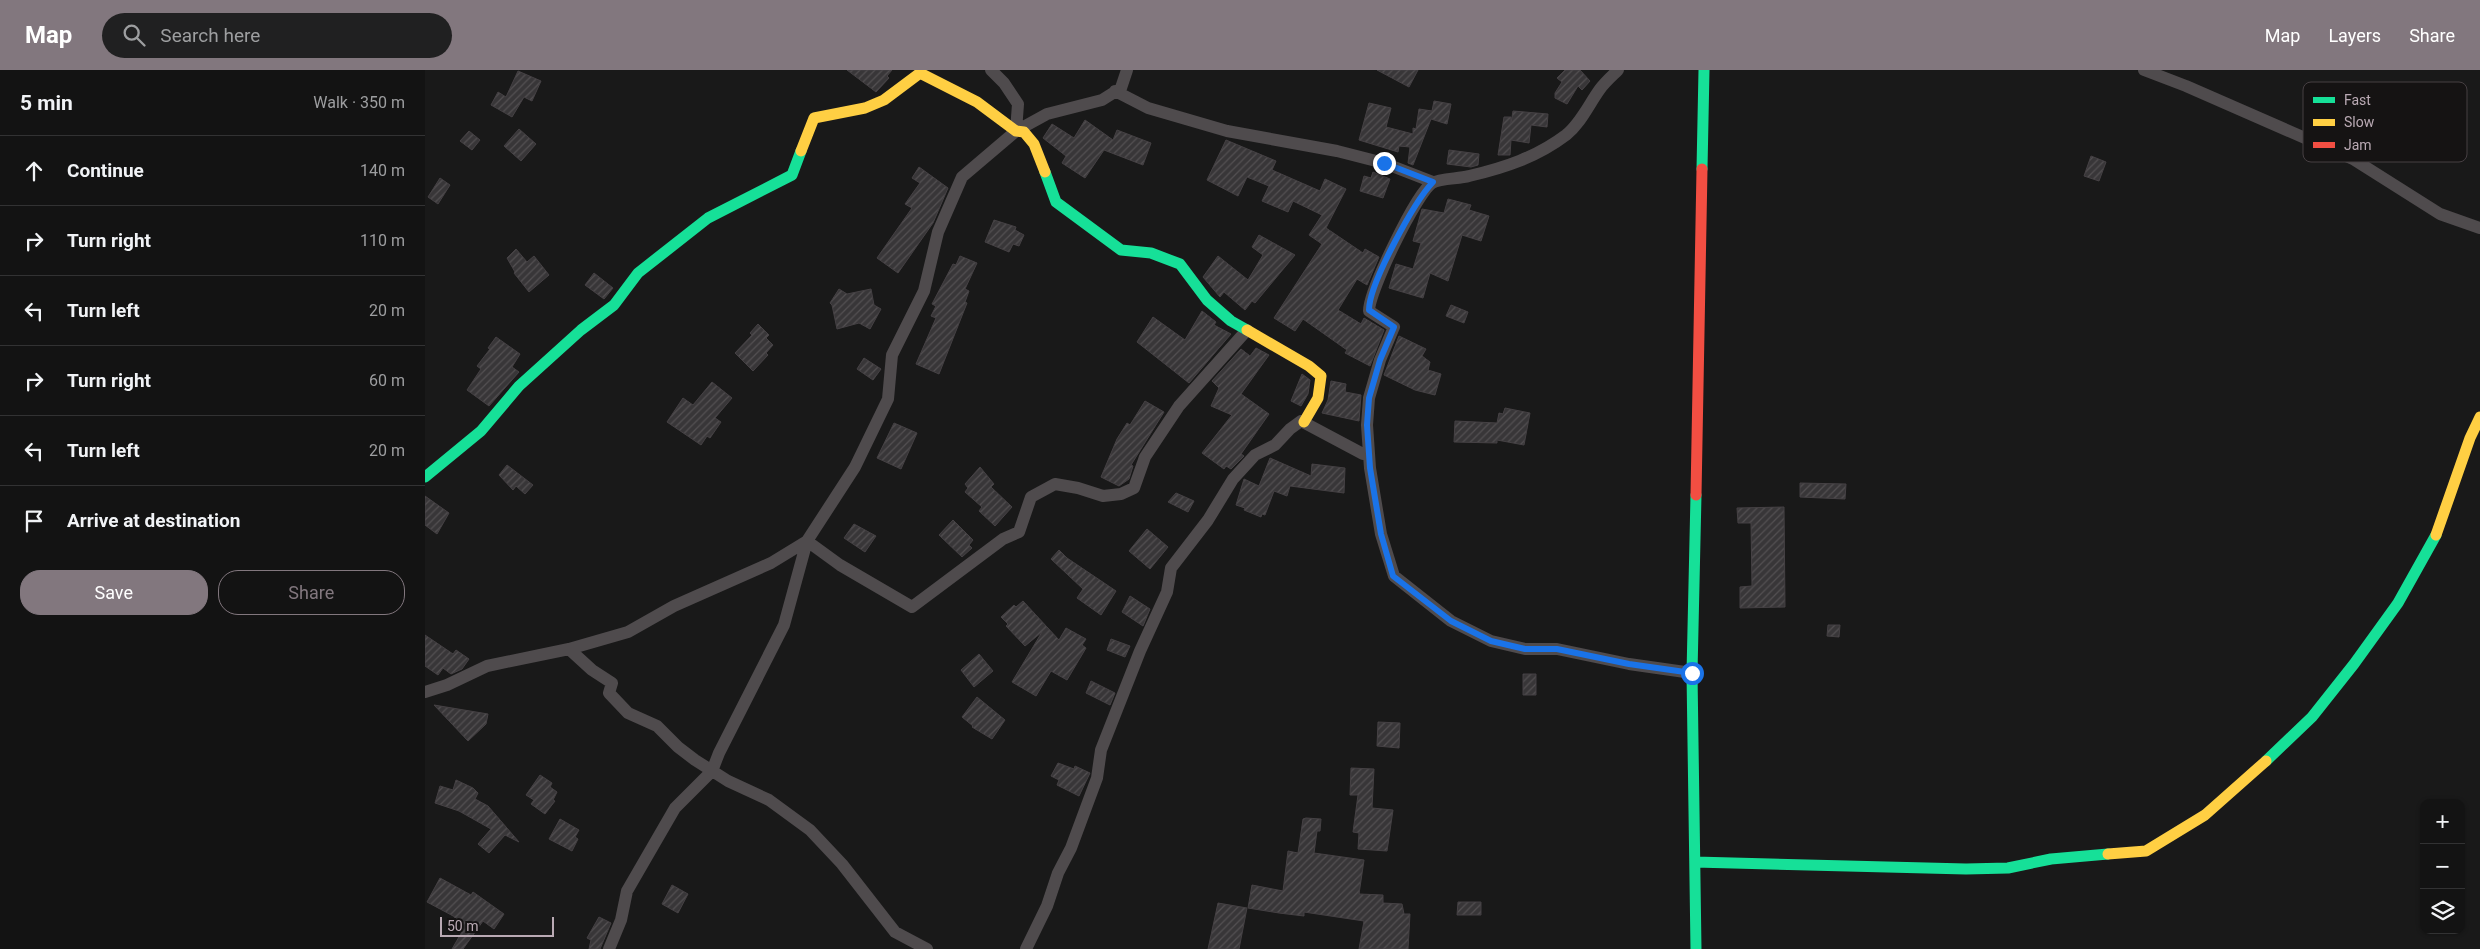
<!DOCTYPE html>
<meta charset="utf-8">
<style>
body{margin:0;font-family:Roboto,sans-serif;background:#202021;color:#f1f3f6}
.controls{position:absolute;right:15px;bottom:15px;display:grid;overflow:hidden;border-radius:10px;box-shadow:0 1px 4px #0004}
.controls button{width:45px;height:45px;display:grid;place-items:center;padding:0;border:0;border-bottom:1px solid #323233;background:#131313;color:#f1f3f6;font:25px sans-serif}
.scale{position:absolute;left:15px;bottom:12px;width:114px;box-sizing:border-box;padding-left:5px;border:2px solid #baaab4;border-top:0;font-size:14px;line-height:18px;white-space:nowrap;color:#baaab4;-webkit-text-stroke:4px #151313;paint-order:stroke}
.stop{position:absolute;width:15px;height:15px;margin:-11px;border:4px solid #1a73e8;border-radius:50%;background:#fff}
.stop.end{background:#1a73e8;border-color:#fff;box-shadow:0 1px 5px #0008}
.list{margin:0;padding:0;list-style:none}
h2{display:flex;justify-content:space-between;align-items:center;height:65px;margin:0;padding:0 20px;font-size:21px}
h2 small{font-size:16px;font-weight:400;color:#9d9ea0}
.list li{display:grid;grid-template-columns:32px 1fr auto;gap:15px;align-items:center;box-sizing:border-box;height:70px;padding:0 20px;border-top:1px solid #323233}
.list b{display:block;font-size:19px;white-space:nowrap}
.list em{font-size:16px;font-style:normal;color:#9d9ea0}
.actions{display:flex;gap:10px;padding:15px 20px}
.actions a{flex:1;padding:11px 0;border:1px solid #82777e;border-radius:20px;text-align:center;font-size:18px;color:#82777e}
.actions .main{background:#82777e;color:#fff}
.icon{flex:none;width:28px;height:28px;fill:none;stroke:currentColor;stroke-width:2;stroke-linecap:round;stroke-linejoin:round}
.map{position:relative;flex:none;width:2055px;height:879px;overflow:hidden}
header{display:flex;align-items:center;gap:30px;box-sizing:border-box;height:70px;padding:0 25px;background:#82777e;color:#fff}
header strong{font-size:24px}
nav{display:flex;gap:28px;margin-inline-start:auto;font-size:18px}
.search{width:350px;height:45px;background:#202021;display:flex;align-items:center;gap:12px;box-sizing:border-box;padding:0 18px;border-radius:28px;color:#9d9ea0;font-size:19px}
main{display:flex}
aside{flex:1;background:#131313}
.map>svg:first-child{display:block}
.building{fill:url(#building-hatch);stroke:#454144}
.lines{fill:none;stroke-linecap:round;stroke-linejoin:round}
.street{stroke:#4f4b4d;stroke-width:12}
.fast{stroke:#16e098;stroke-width:11}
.slow{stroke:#ffcf43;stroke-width:11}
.jam{stroke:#f24e42;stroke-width:11}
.route{stroke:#1a73e8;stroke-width:6}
.key{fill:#151313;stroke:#474043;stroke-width:1}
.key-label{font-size:14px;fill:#baaab4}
</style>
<header>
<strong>Map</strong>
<div class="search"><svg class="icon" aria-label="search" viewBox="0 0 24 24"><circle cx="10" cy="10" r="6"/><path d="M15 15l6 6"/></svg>Search here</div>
<nav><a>Map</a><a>Layers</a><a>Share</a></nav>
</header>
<main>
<aside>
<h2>5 min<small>Walk · 350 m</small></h2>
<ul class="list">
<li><svg class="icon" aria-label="ahead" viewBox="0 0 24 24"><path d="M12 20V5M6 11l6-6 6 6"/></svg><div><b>Continue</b></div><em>140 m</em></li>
<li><svg class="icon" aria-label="right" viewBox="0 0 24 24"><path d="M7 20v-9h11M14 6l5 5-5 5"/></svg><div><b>Turn right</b></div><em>110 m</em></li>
<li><svg class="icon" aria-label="left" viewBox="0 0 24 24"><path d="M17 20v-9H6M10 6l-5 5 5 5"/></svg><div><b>Turn left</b></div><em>20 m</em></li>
<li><svg class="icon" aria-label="right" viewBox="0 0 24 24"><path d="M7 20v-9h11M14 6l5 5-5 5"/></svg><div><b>Turn right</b></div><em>60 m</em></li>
<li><svg class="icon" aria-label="left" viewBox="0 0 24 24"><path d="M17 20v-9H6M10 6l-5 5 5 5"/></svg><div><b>Turn left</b></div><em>20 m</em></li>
<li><svg class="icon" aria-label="arrive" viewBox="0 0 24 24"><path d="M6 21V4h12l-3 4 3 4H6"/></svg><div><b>Arrive at destination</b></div></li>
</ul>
<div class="actions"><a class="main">Save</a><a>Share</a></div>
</aside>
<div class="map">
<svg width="2055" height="879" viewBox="0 0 2055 879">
<defs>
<pattern id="building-hatch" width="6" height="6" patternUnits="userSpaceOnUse" patternTransform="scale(1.25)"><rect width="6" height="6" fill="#383638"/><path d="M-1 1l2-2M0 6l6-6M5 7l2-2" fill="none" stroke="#535052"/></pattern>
</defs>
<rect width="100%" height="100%" fill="#191919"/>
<!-- building -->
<path class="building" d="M422,0h45l-5,6 2,2 -13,14z
M952,0h41l-9,17z
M1140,0h15l10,11 -8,9 -4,-4 -11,18 -12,-6v-5l7,-11 -5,-4z
M93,1l23,10 -9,20 -8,-4 -12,20 -21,-12 7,-13 8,5z
M1009,31l17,3 -4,20 -16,-5 -18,46 -5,-2 2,-16 -11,-1 -1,6 -39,-12 10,-37 22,5 -5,19 27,7v-6l3,1 3,-20 13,2z
M1088,41l35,3 -1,13 -16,-2 -2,18 -18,-3 -1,15h-12l6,-38h7v6z
M660,50l28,20 4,-10 34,13 -8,22 -39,-15 -19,28 -23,-15 4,-7 -23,-18 9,-14 22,14z
M94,59l17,15 -15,17 -17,-15z
M44,61l11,9 -8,10 -12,-9z
M801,70l50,21 -4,9 48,21 5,-12 21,10 -20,39 37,25 2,-4 14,8 -12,28 -10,-6 -19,31 23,14 3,-6 20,12 -14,36 -25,-13 2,-3 -44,-31 -8,12 -21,-13 48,-74 -13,-9 13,-20 -29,-14 -5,11 -26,-11 7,-15 -22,-9 -9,19 -31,-16z
M1024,80l30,4 -1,11 -7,2 -24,-3z
M1666,86l15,6 -7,19 -15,-5z
M494,97l29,21 -15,35 -35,50 -21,-15 35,-50 -7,-4 15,-21 -8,-5z
M948,102l17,7 -7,19 -23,-7 4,-15 7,2z
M15,108l10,7 -12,19 -10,-7z
M1023,129l23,6 -2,5 20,6 -8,25 -19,-6 -14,46 -18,-8 -7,25 -34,-10 7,-24 17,5 8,-26 -8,-2 9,-32 22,4z
M569,150l22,7 -1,3 9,5 -5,11 -6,-2 -4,8 -24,-10z
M834,165l36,20 -40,48 -3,-2 -7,9 -21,-18 -4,5 -17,-20 15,-21 30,24 15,-25 -11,-8z
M91,179l11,13 7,-6 15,19 -20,17 -15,-19 1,-1 -8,-14z
M535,186l17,7 -12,26 4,2 -4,11 2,1 -28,71 -23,-10 20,-46 -5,-2 5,-10 -4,-2 21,-40 3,1z
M169,203l19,15 -9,11 -19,-14z
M414,219l8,5 24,-5 3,16 7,4 -11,20 -11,-6 -22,6 -5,-24 -2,-2z
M1026,235l17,7 -4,11 -18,-7z
M777,241l14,11 -2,3 17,9 -42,49 -52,-41 16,-25 32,23z
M333,254l11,11 -3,3 7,7 -7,8 2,2 -15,16 -18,-18 17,-18 -2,-2z
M974,266l27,13 -4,7 8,6 -2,8 13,4 -6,21 -20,-5 -31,-15z
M71,267l24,17 -8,13 7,5 -30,34 -22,-16 14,-21 -4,-3 13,-17 -2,-1z
M831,278l13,7 -28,39 28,20 -28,40 3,2 -13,13 -5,-3 -2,3 -22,-16 30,-38 -21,-9 8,-18 -7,-7 29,-32 9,7z
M439,288l17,11 -8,11 -16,-11z
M877,304l8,6 -2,14 -7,12 -10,-5z
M906,311l15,3 -1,8 16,3 -2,26 -37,-8 6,-13z
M287,312l20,16 -17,20 6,4 -11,16 -3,-2 -6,9 -34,-23 16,-24 10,7z
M720,331l19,11 -33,53 2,1 -4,13 -10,7 -18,-9 16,-38 10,-16 3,2z
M1080,338l25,5 -6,32 -27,-5v3l-43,-1 1,-21 42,2 2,-10 4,1z
M469,353l23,10 -16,36 -24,-11z
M845,388l41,18 1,-12 33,4 -1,25 -54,-7 -3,10 -13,-5 -9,24 -3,-1 -1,3 -17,-7 1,-2 -9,-3 8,-26 15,7z
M82,395l26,20 -8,9 -9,-8 -3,4 -14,-15z
M555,397l14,17 -3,3 21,20 -17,19 -16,-15 3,-4 -17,-15 3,-4 -3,-4z
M1375,413l46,1 -1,15 -45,-2z
M751,423l18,8 -6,11 -20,-10z
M0,426l24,17 -12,21 -12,-9z
M1359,437l1,100 -45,1v-21l12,-1 -1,-63h-13l-1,-15z
M528,450l20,20 -4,5 3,3 -10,9 -23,-22z
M429,454l22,12 -11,16 -21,-14z
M722,459l21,18 -18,22 -21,-18z
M634,480l8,8 49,33 -15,24 -24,-17 6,-9 -32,-30z
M705,526l20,13 -7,17 -21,-14z
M598,531l36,39 7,-12 20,11 -4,6 4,3 -19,32 -16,-9 -15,25 -24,-14 30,-50 -17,14 -19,-20 2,-2 -7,-7 13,-12 2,2z
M1403,555h12l-1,12 -12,-1z
M0,565l28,19 3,-4 13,9 -7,10 -11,5 -8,-6 -5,7 -13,-9z
M686,569l19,7 -5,11 -18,-7z
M554,584l14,17 -19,16 -13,-17z
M1098,604h13v21h-13z
M666,611l24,12 -5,12 -24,-12z
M552,627l28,23 -13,19 -20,-12 1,-1 -11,-9z
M9,635l54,9 -2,10 -18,17z
M953,652l22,1 -1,25 -22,-2z
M633,693l16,6 1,-3 15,7 -11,23 -22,-11 2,-5 -8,-4z
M926,698l23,1 -2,39 21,2 -6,41 -29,-2 1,-16 -6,-1 5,-37h-8z
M115,705l12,8 -2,4 7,5 -4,8 2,1 -10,13 -14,-10 3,-4 -8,-5z
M31,710l17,8 5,5 -3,6 13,7 31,36 -14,-7 -16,18 -11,-9 13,-15 -32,-18 -24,-8 5,-17 13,4z
M881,748l15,1 -1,12h-3l-3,22 50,7 -5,34 24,1v8l19,1 2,10h6l-2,35h-49l5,-28 -60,-9v4l-25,-3 -31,-5 4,-23 31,6 5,-40 10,2 5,-34z
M135,749l19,11 -4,7 3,2 -6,12 -23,-12z
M15,808l31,17 2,-3 31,22 -10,15 -11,-8 -20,28h-11l11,-19 -11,-8 3,-5 -28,-15z
M247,815l16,9 -10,19 -16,-9z
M1033,832h23v13h-24z
M793,833l29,5 -8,41h-31z
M174,847l12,6 -11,26h-11l2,-9 -4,-2z"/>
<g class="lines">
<!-- street -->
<path class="street" d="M1193,0c-6,6 -13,12 -18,19 -11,15 -19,34 -34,46 -29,22 -62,33 -97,41 -10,3 -28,2 -37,7 -16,11 -63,108 -63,128l25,16 -14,33 -11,38 -2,27 3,43 11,66 13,42 57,45 40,20 34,8h32l72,15 63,9
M1719,0l42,16 167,73 87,55 40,14
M690,21l33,17 79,23 110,20 47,12 49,19
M591,61l31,-17 55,-14 19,-12 6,-18
M144,579l23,21 20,13 -3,10 19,20 29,13 21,21 17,13 33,21 41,19 41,30 32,34 53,68 32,17
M0,622l22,-7 40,-19 82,-17 59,-17 46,-26 97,-43 36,-22 33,24 72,42 91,-68 16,-7 12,-35 24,-13 23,4 25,8 18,-2 13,-6 11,-31 34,-51 68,-76
M184,879l12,-29 6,-29 48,-83 37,-37 7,-18 65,-128 23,-84 48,-74 33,-68 4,-44 32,-64 14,-59 24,-55 54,-46 2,-27 -14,-21 -13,-13
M601,879l21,-43 11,-33 13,-25 26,-70 4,-28 39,-99 27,-59 4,-24 37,-48 25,-41 22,-24 20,-10 15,-16 11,-8 62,33h6"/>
<!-- fast -->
<path class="fast" d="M1277,99l2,-99
M620,102l11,30 65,48 30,3 29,11 27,36 24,21 16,9
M0,407l56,-46 38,-45 62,-56 33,-25 24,-32 70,-55 84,-43 9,-24
M1271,425l-4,178 4,276
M1841,691l46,-44 42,-53 44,-61 38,-68
M1270,792l271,7 42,-1 43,-9 57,-5"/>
<!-- slow -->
<path class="slow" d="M376,81l13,-33 51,-10 19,-8 36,-27 57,29 39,29 8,1 10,12 11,28
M822,260l62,36 12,10 -3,22 -14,24
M2011,465l34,-97 10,-21
M1683,784l38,-3 59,-36 61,-54"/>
<!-- jam -->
<path class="jam" d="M1271,425l6,-326"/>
</g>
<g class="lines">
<!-- route -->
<path class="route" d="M959,93l49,19c-19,20 -64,102 -64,128l25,17 -14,33 -11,38 -2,27 3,43 11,66 12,42 58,45 40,20 34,8h32l72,15 63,9"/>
</g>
<!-- legend -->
<rect x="1878" y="12" width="164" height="80" rx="8" class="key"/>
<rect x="1888" y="27" width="22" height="6" fill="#16e098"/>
<rect x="1888" y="49" width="22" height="7" fill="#ffcf43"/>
<rect x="1888" y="72" width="22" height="6" fill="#f24e42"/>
<g class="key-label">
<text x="1919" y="35">Fast</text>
<text x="1919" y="57">Slow</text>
<text x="1919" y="80">Jam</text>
</g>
</svg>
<div class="controls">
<button>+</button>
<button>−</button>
<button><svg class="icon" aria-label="layers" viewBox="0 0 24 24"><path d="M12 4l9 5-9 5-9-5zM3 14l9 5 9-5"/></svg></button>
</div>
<div class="scale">50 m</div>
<div class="stop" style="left:1267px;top:603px"></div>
<div class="stop end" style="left:959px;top:93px"></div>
</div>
</main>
